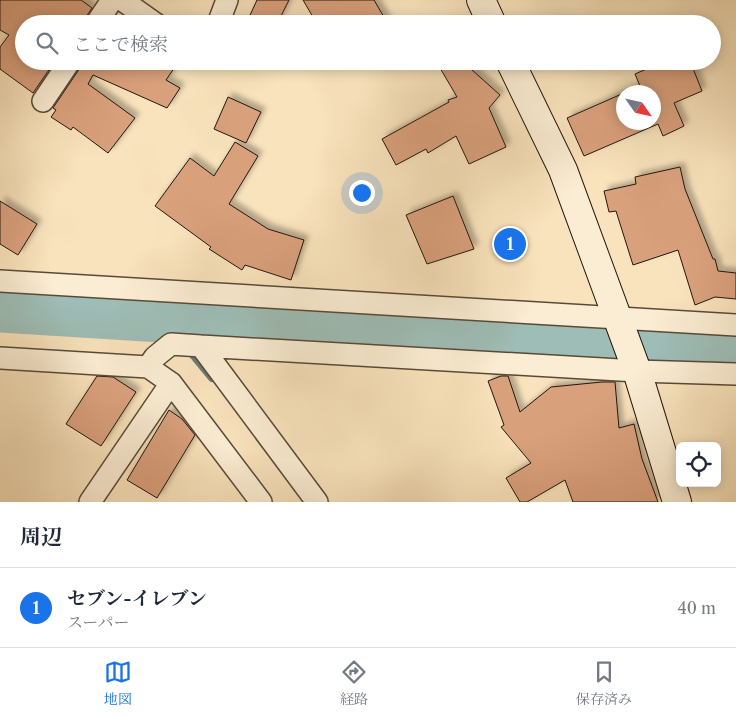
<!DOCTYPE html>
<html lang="ja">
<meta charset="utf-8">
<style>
body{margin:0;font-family:"Libre Caslon Text","Noto Serif JP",serif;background:#f6f6f7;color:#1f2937}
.controls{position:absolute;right:15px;bottom:15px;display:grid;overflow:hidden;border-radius:8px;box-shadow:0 2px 12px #0003}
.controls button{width:45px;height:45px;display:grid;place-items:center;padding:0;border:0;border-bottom:1px solid #e0e1e3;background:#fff;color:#1f2937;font:25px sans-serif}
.compass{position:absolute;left:616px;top:85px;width:45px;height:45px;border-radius:50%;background:#fff;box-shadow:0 2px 12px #0003;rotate:124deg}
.you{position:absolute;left:361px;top:192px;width:18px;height:18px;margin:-12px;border:4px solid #fff;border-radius:50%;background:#1a73e8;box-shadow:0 0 0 8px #1a73e833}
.badge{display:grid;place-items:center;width:32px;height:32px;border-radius:50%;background:#1a73e8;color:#fff;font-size:16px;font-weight:700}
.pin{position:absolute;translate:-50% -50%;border:2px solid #fff;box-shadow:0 1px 5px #0006}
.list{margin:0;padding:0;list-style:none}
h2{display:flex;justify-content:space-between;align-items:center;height:65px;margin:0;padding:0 20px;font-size:21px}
h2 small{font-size:16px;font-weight:400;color:#747a83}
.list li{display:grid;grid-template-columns:32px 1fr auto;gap:15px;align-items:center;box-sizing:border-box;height:80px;padding:0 20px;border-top:1px solid #e0e1e3}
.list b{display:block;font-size:19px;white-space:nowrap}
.list p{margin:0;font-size:16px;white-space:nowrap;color:#747a83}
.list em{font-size:16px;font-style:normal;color:#747a83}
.icon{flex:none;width:28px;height:28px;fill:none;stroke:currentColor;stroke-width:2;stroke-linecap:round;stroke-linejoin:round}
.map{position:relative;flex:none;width:736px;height:502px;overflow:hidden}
.search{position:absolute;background:#fff;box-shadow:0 2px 12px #0003;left:15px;right:15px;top:15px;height:55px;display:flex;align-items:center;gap:12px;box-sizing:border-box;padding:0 18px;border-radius:28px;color:#747a83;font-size:19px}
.sheet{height:145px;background:#fff}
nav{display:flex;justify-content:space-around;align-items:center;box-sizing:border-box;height:70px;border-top:1px solid #e0e1e3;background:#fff;font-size:14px;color:#747a83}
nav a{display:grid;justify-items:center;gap:2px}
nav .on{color:#1a73e8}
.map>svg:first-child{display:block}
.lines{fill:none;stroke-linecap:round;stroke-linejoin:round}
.stream{stroke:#6c7b72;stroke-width:8}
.river{stroke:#9ebdb6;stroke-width:45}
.building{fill:#d9a07c;stroke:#22170d;filter:url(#shadow)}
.street-casing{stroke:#584a39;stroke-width:24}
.secondary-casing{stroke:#22170d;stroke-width:30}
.street{stroke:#fbedd3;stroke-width:21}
.secondary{stroke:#fbedd3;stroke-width:28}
</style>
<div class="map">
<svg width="736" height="502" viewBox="0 0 736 502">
<defs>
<filter id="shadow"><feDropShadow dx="4.5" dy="-4.5" stdDeviation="2.5" flood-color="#0004"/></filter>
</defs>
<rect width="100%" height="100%" fill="#f9e3bc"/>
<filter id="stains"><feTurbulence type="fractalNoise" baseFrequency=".004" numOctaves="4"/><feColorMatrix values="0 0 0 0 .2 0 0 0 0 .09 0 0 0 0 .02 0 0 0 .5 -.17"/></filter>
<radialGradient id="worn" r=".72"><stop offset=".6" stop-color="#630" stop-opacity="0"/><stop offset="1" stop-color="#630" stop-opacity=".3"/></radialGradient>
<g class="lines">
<!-- stream -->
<path class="stream" d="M165,320l17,21
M189,350l23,28"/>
<!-- river -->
<path class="river" d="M0,310l736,46"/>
</g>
<!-- building -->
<path class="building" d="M0,0h81l11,8 -6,9 -2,7h-60v37h31l-22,32 -33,-24v-22l9,-12 -9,-5z
M257,0h32l-12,24h-31z
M303,0h71l14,24h-71z
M82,61h97l-13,19 14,8 -13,20 -74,-33 -5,9 47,34 -27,35 -35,-26 -2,3 -20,-13 5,-7 -3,-2 27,-40z
M436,61h26l38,34 -11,13 17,39 -37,17 -13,-28 -28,17 -2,-4 -30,16 -14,-26 67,-37 -1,-2 9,-3z
M665,61h25l12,30 -28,12 10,23 -21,10 -5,-12 -74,32 -17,-38 57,-25v29h30v-30h-29l15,-6 -5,-12z
M228,97l33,15 -15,31 -32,-14z
M235,142l23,14 -29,48 39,25 36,11 -13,40 -46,-15 -3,5 -33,-21 2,-2 -56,-41 35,-48 24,18z
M680,167l5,22 28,70h2l3,12 18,2v26l-21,-2 -20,8 -17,-55 -45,15 -17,-54 -7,1 -5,-21 32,-7 -1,-7z
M453,196l21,53 -47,15 -21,-49z
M0,201l37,23 -19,31 -18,-11z
M97,376l16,1 23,15 -35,54 -35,-22z
M501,376h7l12,36 31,-25 51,-5h13l4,46 15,-4 8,35 16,43h-85l-8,-22 -38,22h-7l-14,-24 25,-15 -30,-36 3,-2 -16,-44z
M169,410l13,9 13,16 -38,63 -30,-18z"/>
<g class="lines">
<defs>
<path id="street" d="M122,0l34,24
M96,24l16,-24
M218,24l9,-24
M43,101l27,-40
M0,281l736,44
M0,358l148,9 23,16 90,119
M148,367l7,-10 16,-13 30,2
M90,502l81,-119
M317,502l-116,-156 436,25 99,3"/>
<path id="secondary" d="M481,0l11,24
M510,61l53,109 74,201 40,131"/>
</defs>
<!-- street casing -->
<use href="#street" class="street-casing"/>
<!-- secondary casing -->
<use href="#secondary" class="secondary-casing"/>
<!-- street -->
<use href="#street" class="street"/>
<!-- secondary -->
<use href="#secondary" class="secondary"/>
</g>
<rect width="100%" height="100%" filter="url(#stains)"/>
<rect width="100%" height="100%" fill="url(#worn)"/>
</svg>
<div class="controls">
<button><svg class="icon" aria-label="locate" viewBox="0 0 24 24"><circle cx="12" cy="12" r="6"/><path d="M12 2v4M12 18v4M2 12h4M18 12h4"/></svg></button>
</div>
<svg class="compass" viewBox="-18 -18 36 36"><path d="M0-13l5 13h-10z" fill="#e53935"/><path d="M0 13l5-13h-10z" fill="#747a83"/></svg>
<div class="you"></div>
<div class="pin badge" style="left:510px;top:244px">1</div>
<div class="search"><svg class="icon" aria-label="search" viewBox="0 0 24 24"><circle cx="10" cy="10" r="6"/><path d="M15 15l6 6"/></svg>ここで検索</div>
</div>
<section class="sheet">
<h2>周辺<small></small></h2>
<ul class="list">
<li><span class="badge">1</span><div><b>セブン-イレブン</b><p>スーパー</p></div><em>40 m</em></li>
</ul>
</section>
<nav>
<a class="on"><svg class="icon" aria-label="map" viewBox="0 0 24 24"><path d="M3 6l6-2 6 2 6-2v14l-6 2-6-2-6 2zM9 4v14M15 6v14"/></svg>地図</a>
<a><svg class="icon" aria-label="directions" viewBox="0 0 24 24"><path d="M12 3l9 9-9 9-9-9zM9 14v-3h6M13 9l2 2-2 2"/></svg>経路</a>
<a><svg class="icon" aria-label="saved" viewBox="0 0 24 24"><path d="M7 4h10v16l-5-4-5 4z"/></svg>保存済み</a>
</nav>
